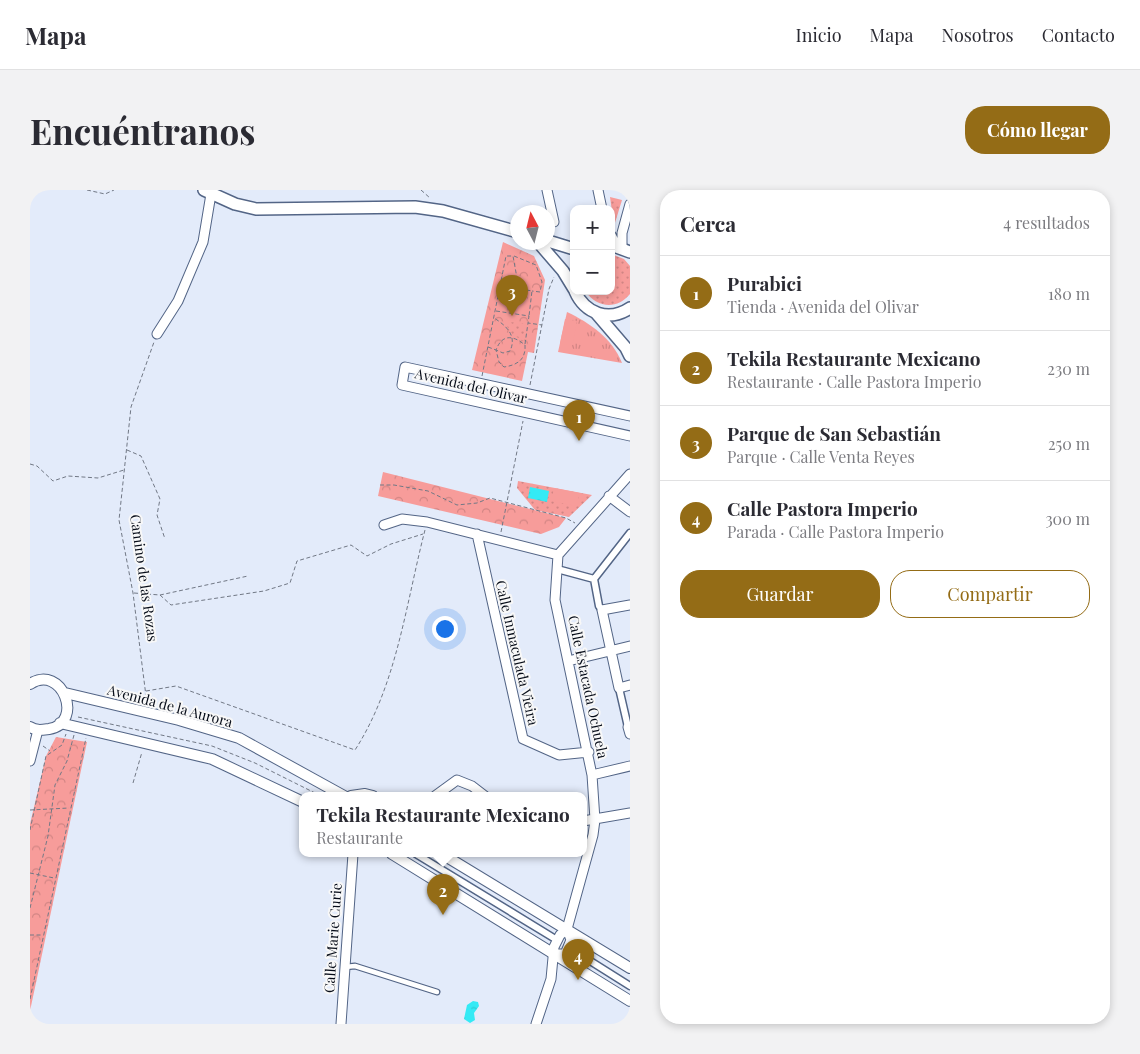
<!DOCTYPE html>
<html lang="es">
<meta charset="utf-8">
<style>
body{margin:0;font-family:"Playfair Display",serif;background:#f2f2f3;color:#2b2b33}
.controls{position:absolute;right:15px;top:15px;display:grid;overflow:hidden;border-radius:10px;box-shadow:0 2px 8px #0003}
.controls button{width:45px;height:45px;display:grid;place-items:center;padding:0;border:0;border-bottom:1px solid #e1e1e2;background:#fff;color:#2b2b33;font:25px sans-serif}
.compass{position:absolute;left:480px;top:15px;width:45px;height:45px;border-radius:50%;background:#fff;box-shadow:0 2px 8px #0003;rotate:353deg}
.you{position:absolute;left:414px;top:438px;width:18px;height:18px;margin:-12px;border:4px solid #fff;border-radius:50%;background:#1a73e8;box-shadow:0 0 0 8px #1a73e833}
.badge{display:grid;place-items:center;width:32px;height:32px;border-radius:50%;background:#946c16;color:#fff;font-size:16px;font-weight:700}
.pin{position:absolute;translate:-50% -41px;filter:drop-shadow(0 1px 2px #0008)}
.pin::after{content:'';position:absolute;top:26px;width:18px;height:15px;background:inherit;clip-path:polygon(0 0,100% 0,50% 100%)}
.popup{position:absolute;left:269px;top:602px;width:288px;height:65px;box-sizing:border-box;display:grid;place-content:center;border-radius:10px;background:#fff;filter:drop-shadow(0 1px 4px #0005);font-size:16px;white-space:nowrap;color:#7c7c81}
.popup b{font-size:19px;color:#2b2b33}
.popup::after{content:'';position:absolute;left:50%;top:100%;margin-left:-10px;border:10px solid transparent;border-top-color:#fff}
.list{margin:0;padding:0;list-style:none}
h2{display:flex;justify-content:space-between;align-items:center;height:65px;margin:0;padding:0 20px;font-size:21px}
h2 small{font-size:16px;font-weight:400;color:#7c7c81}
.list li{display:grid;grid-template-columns:32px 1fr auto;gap:15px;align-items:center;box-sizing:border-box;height:75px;padding:0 20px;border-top:1px solid #e1e1e2}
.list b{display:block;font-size:19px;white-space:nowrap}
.list p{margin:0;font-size:16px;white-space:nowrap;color:#7c7c81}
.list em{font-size:16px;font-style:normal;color:#7c7c81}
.actions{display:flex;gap:10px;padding:15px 20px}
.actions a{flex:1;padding:11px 0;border:1px solid #946c16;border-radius:20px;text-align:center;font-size:18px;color:#946c16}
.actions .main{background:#946c16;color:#fff}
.map{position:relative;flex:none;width:600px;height:834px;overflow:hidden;border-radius:20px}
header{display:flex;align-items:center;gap:30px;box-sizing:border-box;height:70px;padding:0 25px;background:#fff;border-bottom:1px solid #e1e1e2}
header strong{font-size:24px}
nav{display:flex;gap:28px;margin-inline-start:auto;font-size:18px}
.intro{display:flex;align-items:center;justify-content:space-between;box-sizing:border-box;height:120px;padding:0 30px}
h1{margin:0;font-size:35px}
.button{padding:12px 22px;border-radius:20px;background:#946c16;color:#fff;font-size:18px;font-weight:700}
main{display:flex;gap:30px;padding:0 30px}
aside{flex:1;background:#fff;border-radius:20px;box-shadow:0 2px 8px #0003}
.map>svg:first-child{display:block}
.grass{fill:url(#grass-tufts)}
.park{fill:url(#park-crowns)}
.garden{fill:url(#garden-dots)}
.pitch{fill:#f79c9a}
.water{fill:url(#water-ripples)}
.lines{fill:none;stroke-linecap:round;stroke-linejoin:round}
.service-casing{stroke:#536586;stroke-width:7}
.pedestrian-casing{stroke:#536586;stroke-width:9}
.minor-casing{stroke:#536586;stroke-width:11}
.tertiary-casing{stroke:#536586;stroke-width:12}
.secondary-casing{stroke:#536586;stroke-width:14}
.path{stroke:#717885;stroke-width:1;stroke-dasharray:4 2.5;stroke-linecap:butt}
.service{stroke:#fff;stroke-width:4.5}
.pedestrian{stroke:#fff;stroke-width:6}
.minor{stroke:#fff;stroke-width:9}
.tertiary{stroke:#fff;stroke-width:10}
.secondary{stroke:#fff;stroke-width:11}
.labels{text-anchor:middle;stroke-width:4;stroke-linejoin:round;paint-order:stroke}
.street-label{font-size:14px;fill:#060c18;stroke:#f8f8f8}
</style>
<header>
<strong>Mapa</strong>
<nav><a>Inicio</a><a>Mapa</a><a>Nosotros</a><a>Contacto</a></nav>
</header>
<div class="intro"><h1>Encuéntranos</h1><a class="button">Cómo llegar</a></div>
<main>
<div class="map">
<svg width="600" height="834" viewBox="0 0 600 834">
<defs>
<pattern id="grass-tufts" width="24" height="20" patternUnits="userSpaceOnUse" patternTransform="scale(1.25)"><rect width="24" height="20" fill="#f79c9a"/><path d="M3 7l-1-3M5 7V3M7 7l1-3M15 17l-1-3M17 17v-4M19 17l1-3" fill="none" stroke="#d28584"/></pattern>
<pattern id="park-crowns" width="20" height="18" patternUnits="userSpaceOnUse" patternTransform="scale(1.25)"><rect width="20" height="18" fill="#f79c9a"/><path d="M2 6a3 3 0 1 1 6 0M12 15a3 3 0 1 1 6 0" fill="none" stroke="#d28584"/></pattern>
<pattern id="garden-dots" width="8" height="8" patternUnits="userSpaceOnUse" patternTransform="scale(1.25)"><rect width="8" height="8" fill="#f79c9a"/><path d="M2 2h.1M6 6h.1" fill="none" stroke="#d28584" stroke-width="1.8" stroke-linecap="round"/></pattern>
<pattern id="water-ripples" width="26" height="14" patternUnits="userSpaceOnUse" patternTransform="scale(1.25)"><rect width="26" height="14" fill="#34eaf5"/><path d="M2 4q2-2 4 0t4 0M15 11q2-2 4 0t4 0" fill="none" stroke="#2cc8d1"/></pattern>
</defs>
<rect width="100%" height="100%" fill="#e3ebfa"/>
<!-- grass -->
<path class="grass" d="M537,122c23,11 45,26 55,51l-64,-11z"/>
<!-- park -->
<path class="park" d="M473,52l31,14 11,24 -11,73 -6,-1 -6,29 -50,-11z
M353,282l183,46 -7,9 -18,7 -163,-38z
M26,547l31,5 -57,269v-187l16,-68z"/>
<!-- garden -->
<path class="garden" d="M580,7l12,3 -8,26z
M581,64l13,5 6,7v28c-13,16 -33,14 -45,-3h26z
M473,131l23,3 -2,17 -11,-6z
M488,291l74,14 -23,22 -34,-7 -18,-22z"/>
<!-- pitch -->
<path class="pitch" d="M535,129l12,2 -5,25 -12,-3z
M524,298l26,5 -4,13 -25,-5z"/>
<!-- water -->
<path class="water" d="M500,297l19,4 -2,11 -19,-4z
M443,811l5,1 1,4 -5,7 1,7 -5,3 -6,-4 3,-14z"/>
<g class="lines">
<defs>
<path id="service" d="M315,777l10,-1 82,26"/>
<path id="pedestrian" d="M527,379l37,10 5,27 3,4
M564,389l36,-46
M589,498l9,39
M386,664l141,86
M538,757l62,39"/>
<path id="minor" d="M517,0l7,32
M568,0l4,19
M581,45l5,10
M592,57v-14l8,-29
M127,144l21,-33 25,-59 8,-48
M600,226l-225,-49 -3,18 228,51
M579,306l21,16
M354,335l18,-6 25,3 131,33
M447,344l46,205 36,16 30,-3
M600,415l-28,5 17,78 11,-3
M538,471l62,-15
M600,537h-2l2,7
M0,571l8,-31
M562,585l38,-9
M405,606l22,-16 15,6 13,10
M553,631l47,-8
M537,739l26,-94 2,-15 -3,-45 -37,-175 3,-45 72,-81
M525,764h10l6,-14 -4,-11
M311,834l12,-170
M506,834l15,-45 3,-32 6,-12 7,-6"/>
<path id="tertiary" d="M0,494c32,-21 55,39 19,45 -8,1 -12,2 -19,-2
M35,503l114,27 60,18 105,58
M30,533l152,36 91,43
M321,606l14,-2 8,2
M362,664l238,147
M412,664l188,114"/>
<path id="secondary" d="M174,0l31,14 21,5 159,-2 28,4 75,21
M518,51l26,8
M508,52l25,29 11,18
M581,55l19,7
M545,101c10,23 34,31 55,17
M566,123l30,35 4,8"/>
</defs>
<!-- service casing -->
<use href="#service" class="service-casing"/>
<!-- pedestrian casing -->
<use href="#pedestrian" class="pedestrian-casing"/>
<!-- minor casing -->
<use href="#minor" class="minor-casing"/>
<!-- tertiary casing -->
<use href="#tertiary" class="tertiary-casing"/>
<!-- secondary casing -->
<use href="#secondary" class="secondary-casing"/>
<!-- path -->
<path class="path" d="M57,0l18,4 9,-4
M391,0l9,8
M484,66l22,9 6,17 -2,10 -8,-1
M471,95l31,6 -3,25
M466,121l33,5 -1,7 14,2
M495,154l3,-21
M458,157l8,3 3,12 5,5c14,-2 22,-8 21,-22 -12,-10 -23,-11 -29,5l7,3 7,-2c7,-15 -3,-25 -16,-33
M452,186l24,-120h7l4,22 -3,10
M500,195l19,-96 5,-12
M97,260l14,6 19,43 -3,16 8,24
M0,274l7,2 16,15 15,-5 30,2 26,-8
M350,295h14l34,6 29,14 20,-2 13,-5 76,20 9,5
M471,342l22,-111
M104,403l26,2 88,-19
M130,405l11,10 93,-14 26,-8 7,-22 54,-16 16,11 24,-12 32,-10
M116,501l30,-5 179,64c42,-65 51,-147 70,-220
M117,514l-14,-111 -14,-73 12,-113 23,-65
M48,527l134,29 43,17 66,33
M13,556l7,5
M103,593l9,-31
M0,620l39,-2
M0,640l16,-74 16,-11 4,-11
M0,683l24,5
M0,718l18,-72 7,-51 12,-24 7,-26
M0,745h12
M0,809l56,-261"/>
<!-- service -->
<use href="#service" class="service"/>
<!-- pedestrian -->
<use href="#pedestrian" class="pedestrian"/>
<!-- minor -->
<use href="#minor" class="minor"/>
<!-- tertiary -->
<use href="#tertiary" class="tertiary"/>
<!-- secondary -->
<use href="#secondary" class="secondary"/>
</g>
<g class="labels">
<!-- street labels -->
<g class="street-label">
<text transform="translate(441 196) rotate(13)" y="5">Avenida del Olivar</text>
<text transform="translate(114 388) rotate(82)" y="5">Camino de las Rozas</text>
<text transform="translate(487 463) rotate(77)" y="5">Calle Inmaculada Vieira</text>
<text transform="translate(558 497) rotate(78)" y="5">Calle Estacada Ochuela</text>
<text transform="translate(140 516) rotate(15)" y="5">Avenida de la Aurora</text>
<text transform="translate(303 748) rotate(-86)" y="5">Calle Marie Curie</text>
</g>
</g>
</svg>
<div class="controls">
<button>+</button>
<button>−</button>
</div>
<svg class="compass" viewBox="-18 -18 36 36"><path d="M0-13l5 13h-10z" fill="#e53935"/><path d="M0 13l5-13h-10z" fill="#7c7c81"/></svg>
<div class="you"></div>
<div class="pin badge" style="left:549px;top:251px">1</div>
<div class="pin badge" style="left:413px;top:725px">2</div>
<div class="popup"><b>Tekila Restaurante Mexicano</b>Restaurante</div>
<div class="pin badge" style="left:482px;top:126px">3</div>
<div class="pin badge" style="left:548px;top:790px">4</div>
</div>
<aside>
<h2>Cerca<small>4 resultados</small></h2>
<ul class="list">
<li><span class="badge">1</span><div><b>Purabici</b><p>Tienda · Avenida del Olivar</p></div><em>180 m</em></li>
<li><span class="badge">2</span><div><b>Tekila Restaurante Mexicano</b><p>Restaurante · Calle Pastora Imperio</p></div><em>230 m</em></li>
<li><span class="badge">3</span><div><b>Parque de San Sebastián</b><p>Parque · Calle Venta Reyes</p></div><em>250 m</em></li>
<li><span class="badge">4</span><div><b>Calle Pastora Imperio</b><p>Parada · Calle Pastora Imperio</p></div><em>300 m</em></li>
</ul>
<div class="actions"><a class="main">Guardar</a><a>Compartir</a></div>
</aside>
</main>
